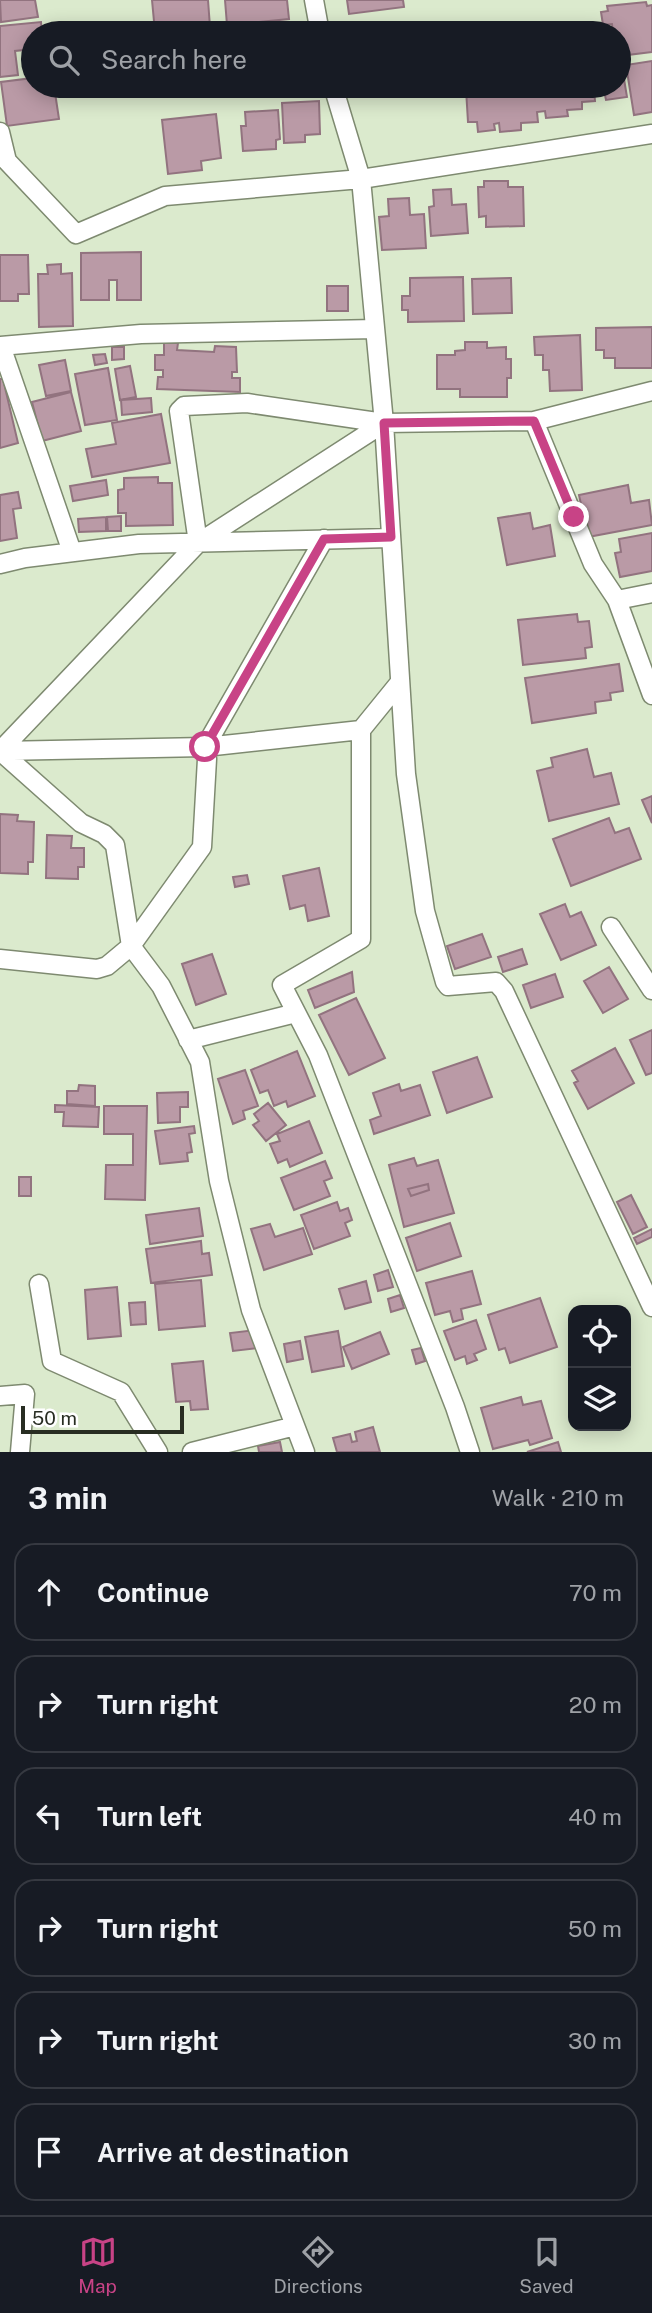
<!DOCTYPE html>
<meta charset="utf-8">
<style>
body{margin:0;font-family:"Public Sans",sans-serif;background:#242831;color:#f1f3f6}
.controls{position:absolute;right:21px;bottom:21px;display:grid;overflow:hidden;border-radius:14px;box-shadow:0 4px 18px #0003}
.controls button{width:63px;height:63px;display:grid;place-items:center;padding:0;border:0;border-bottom:2px solid #363941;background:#171b24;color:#f1f3f6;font:35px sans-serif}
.scale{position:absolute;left:21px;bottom:18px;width:163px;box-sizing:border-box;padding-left:7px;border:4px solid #282d22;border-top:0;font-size:19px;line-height:24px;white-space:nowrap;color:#282d22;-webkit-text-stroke:5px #fff;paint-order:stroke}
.stop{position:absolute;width:21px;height:21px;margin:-16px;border:5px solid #c84386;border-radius:50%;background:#fff}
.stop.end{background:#c84386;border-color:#fff;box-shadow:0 2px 7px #0008}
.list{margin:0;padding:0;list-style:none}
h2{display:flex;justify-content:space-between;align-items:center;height:91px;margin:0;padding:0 28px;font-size:30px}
h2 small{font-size:23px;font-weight:400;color:#9ea1a6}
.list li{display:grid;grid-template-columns:46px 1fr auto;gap:21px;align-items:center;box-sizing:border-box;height:98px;margin:0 14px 14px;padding:0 14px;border:2px solid #363941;border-radius:21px}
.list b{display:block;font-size:26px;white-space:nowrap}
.list em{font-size:23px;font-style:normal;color:#9ea1a6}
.icon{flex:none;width:38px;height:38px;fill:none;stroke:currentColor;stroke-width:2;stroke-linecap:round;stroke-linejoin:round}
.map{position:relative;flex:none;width:652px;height:1452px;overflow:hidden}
.search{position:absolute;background:#171b24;box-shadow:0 4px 18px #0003;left:21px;right:21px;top:21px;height:77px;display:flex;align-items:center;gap:18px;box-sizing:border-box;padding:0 24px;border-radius:38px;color:#9ea1a6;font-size:26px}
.sheet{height:763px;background:#171b24}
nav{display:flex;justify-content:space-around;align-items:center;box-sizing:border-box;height:98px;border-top:2px solid #363941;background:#171b24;font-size:19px;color:#9ea1a6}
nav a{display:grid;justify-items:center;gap:4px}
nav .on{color:#c84386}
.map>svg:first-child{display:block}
.building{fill:#ba9aa6;stroke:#92737f;stroke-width:2;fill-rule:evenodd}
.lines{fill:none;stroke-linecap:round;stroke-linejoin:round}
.minor-casing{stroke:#7e8a70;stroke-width:21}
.minor{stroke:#fff;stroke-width:18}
.route{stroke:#c84386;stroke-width:9}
</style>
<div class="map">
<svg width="652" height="1452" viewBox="0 0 652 1452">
<rect width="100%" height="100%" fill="#dbeacd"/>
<!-- building -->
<path class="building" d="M0,0h35l3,17 -37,5z
M152,0h56l2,27 -55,5z
M225,0h62l2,19 -62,6z
M347,0h56l1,7 -55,7z
M646,2l1,4 5,-1v47l-33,4v-23h-6l-1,-9 -9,1 -2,-13 7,-1 -1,-5z
M41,22l1,11h-9v16l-18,2 3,24 -18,2v-51z
M652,61v51l-18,3 -8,-50z
M622,67l5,30 -21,3 -3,-14h16v-18z
M33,78v8h21l5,33 -52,7 -6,-44z
M507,86h90v3h-3l1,12 -13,1v7l-15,1 1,6 -22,2 -1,-7 -8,1 1,10 -17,1v7l-21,2 -1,-9 -5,1 1,6 -17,2 -1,-10h-9l-2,-33 20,-2 1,8 21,-1z
M319,101l1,33 -15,1v7l-21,1 -2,-40z
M278,110l2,29 -4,1v9l-33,2 -2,-25h5l-1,-14z
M216,114l5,44 -20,3 1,9 -34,4 -6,-54z
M484,181h24v6h15l1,39 -38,1v-11l-7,1 -1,-30h6z
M451,189l1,16 14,-1 2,29 -37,3 -2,-29 5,-1 -1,-16z
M409,198l1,17 14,-1 2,34 -44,2 -3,-33 10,-1 -1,-17z
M141,252v48h-24v-20h-8v20h-28v-47z
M0,255h28l1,39h-11v7h-18z
M61,264v10l11,-1 1,53 -34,1 -1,-53h10l-1,-9z
M463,277l1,44 -56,1v-12h-6v-14h8v-18z
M511,278l1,35 -39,1 -1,-35z
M327,286h21v25h-21z
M652,327v41h-37v-10h-11v-8h-8v-22z
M580,335l2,55 -32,1 -1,-21h-6v-15h-8l-1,-18z
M465,342h22v6l19,-1v12h5v19h-4v19h-47v-8h-23v-34h18v-4l10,-1z
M164,343h14l-1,7 37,2 1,-6 21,1 1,25h-5v6h8v14l-83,-3 1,-12h5v-7h-8v-15h9z
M112,347h12v12l-12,1z
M105,354l2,9 -12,2 -2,-10z
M65,360l6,31 -25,5 -7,-31z
M130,366l6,31 -16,3 -5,-31z
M108,368l9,52 -32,5 -10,-51z
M0,379h3l15,64 -18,5z
M71,392l10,39 -39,10 -10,-39z
M151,398l1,14 -30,3 -1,-15z
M161,414l9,49 -78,14 -6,-28 30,-5 -4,-21z
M158,477v6h14l1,42 -47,1v-13h-8v-23l6,-1v-11z
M106,480l2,15 -35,6 -3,-15z
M628,485l3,18 18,-3 3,25 -64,12 -9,-42z
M18,492l3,16 -8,1 4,29 -17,3v-46z
M530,513l3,16 17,-4 5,31 -48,9 -9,-47z
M121,516v15h-13l-1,-14z
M106,517v14l-27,1 -1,-13z
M652,533v38l-32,6 -5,-24 6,-1 -2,-13z
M577,614l1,8 11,-1 3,26 -7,1 1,10 -63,7 -5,-45z
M619,664l4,27 -13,2 1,7 -16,2 1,11 -64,10 -7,-45z
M587,749l7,28 17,-4 8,31 -70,17 -12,-50 16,-4 -2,-9z
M652,796v27l-10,-23z
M0,814l18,1 -1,6 17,1 -1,40h-5v12l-28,-1z
M609,818l6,15 14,-5 12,31 -70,27 -18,-47z
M47,835l25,1 -1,12h13v19h-6v12l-32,-1z
M319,868l10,48 -21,5 -3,-16 -15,4 -7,-33z
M247,875l2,9 -14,3 -2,-10z
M565,904l5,13 11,-5 15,33 -35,15 -21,-46z
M482,934l9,23 -36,12 -8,-23z
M522,949l5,15 -24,8 -5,-15z
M212,954l14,40 -30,11 -14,-41z
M609,967l19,32 -25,14 -19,-32z
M352,972l2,20 -39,16 -7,-18z
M555,974l8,23 -32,11 -8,-23z
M356,998l29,60 -36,17 -30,-60z
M652,1030v43l-6,2 -16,-35z
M615,1048l19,35 -46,26 -14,-26 4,-2 -6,-10z
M297,1051l18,45 -27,11 -2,-6 -12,5 -6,-16 -8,3 -9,-23z
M477,1057l15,40 -45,16 -14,-41z
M245,1070l13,36 -15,5 2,8 -12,5 -15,-45z
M399,1084l2,7 19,-6 10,30 -56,19 -4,-14 11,-4 -8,-23z
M79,1085l16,1v20l-28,-2v-13h11z
M188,1092v15h-8v15l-22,1 -1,-30z
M268,1103l18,22 -20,16 -13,-16 6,-4 -5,-7z
M55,1105l44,2 -1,20 -35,-1 1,-14h-9z
M104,1106h43l-2,94 -40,-1 1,-34h27v-31h-29z
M309,1121l13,32 -32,14 -3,-8 -9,4 -8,-19 10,-3 -3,-7z
M194,1126l1,7 -6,1 3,18 -5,1 1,8 -28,3 -5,-33z
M414,1158l3,8 21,-6 16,53 -50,14 -15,-62zM428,1184l1,6 -18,6 -3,-7z
M325,1161l7,17 -8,3 6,15 -36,14 -13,-32z
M19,1177h12v19h-12z
M428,1184l1,6 -18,6 -3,-7z
M631,1195l16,32 -14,7 -16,-32z
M337,1202l3,9 8,-3 4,12 -7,3 5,13 -36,13 -13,-34z
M199,1208l4,28 -53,8 -4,-29z
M450,1223l11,33 -44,15 -11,-33z
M270,1224l5,13 28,-9 9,26 -48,16 -13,-41z
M652,1229v8l-15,7 -3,-6z
M201,1241l1,13 7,-1 3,22 -61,8 -5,-34z
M388,1270l5,17 -15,4 -4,-16z
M472,1271l9,33 -20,5 2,10 -10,3 -3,-11 -15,4 -9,-32z
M201,1280l4,46 -46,4 -4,-46z
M366,1281l5,21 -26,7 -6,-20z
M117,1287l4,49 -33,3 -3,-49z
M400,1295l4,13 -13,4 -3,-13z
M540,1298l17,49 -47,16 -5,-15 -6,2 -11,-35z
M145,1302l1,22 -15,1 -2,-22z
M476,1320l10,29 -12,5 3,6 -10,4 -2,-8 -10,4 -11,-29z
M256,1330l2,18 -25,3 -3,-18z
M338,1331l6,35 -32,6 -7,-35z
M380,1332l9,22 -37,15 -9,-22z
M300,1341l3,18 -16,3 -3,-18z
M421,1348l4,13 -9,3 -4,-14z
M203,1361l5,48 -17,1 -1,-9 -14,1 -4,-38z
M521,1397l2,8 18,-4 11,37 -22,7 -2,-5 -35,9 -12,-41z
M373,1427l7,25h-43l-4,-14 17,-4 2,8 5,-1 -2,-9z
M280,1442l2,10h-23l-1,-6z
M558,1442l3,10h-34z"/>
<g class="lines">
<defs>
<path id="minor" d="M314,0l6,33
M333,86l28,93 23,244 22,351 19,137 20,71 3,4 48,-4 8,9 148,316
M0,132l7,29 69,73 89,-38 196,-17 291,-45
M0,346l141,-12 234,-5
M1,346l71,206
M534,421l59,143 24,36 35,95
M198,543l-19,-132 5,-5 63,-3 137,20 150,-2 118,-30
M0,564l25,-6 114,-14 252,-6
M617,600l35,-7
M400,682l-39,48v209l-79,46 36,70 137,352 15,45
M0,751l81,72 23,11 11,11 16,101 30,40 39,76 19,119 32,129 54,142
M0,751l198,-208 186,-120
M0,751l205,-4 156,-17
M611,927l41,63
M0,959l97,10 10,-3 24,-20 71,-99 5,-88 -2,-12 119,-208
M188,1040l108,-27
M39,1284l13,77 69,31 37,60
M0,1396l25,-2 -5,58
M192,1452l103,-26"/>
</defs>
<!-- minor casing -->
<use href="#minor" class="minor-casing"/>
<!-- minor -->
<use href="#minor" class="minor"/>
</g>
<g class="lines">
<!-- route -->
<path class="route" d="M205,747l119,-208 67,-2 -7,-114 150,-2 40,96"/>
</g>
</svg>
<div class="controls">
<button><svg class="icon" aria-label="locate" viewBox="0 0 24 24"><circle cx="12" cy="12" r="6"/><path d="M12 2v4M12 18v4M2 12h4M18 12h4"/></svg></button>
<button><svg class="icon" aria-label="layers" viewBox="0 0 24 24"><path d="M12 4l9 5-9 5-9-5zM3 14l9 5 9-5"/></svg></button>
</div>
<div class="scale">50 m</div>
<div class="stop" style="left:205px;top:747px"></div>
<div class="stop end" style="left:574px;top:517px"></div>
<div class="search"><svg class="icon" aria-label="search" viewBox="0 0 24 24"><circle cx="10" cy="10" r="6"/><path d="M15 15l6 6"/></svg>Search here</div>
</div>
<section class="sheet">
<h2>3 min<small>Walk · 210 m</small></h2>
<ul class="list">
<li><svg class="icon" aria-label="ahead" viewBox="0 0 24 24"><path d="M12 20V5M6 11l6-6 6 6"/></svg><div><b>Continue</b></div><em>70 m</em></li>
<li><svg class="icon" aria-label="right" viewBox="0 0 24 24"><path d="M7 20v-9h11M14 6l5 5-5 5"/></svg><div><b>Turn right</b></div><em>20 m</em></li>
<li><svg class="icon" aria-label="left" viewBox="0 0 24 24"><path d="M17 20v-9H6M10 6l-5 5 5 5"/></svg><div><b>Turn left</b></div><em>40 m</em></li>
<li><svg class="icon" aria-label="right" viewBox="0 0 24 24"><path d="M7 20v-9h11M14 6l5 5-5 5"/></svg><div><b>Turn right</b></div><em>50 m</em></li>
<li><svg class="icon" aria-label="right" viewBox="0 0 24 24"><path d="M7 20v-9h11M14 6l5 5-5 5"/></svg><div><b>Turn right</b></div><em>30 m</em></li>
<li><svg class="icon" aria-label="arrive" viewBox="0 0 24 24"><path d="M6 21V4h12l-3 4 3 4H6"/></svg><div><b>Arrive at destination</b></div></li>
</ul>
</section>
<nav>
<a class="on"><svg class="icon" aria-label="map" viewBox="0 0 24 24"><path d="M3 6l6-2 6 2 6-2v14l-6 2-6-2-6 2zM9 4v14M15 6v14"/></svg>Map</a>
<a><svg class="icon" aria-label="directions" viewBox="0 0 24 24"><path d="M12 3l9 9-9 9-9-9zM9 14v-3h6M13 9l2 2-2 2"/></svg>Directions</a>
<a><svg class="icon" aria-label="saved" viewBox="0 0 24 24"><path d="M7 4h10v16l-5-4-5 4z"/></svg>Saved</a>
</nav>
